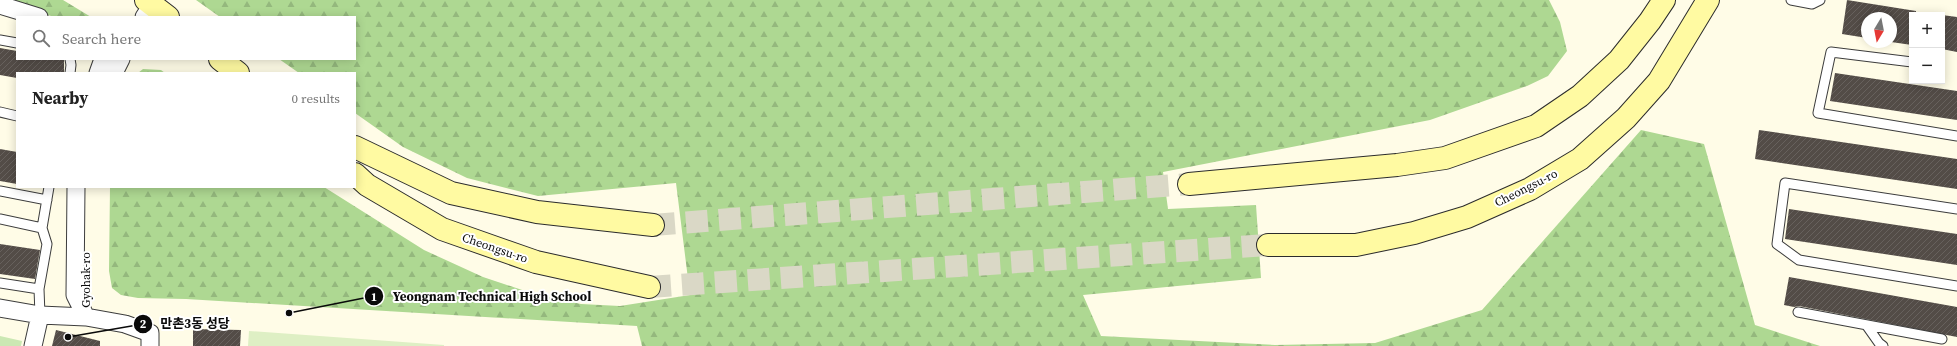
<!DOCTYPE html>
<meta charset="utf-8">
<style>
body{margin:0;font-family:"Source Serif 4","Noto Sans KR",serif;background:#f6f6f6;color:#222}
.controls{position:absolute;right:12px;top:12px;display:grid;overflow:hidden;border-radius:0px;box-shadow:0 2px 10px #0003}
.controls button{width:36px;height:36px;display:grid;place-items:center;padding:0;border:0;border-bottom:1px solid #e0e0e0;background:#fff;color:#222;font:20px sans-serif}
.compass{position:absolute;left:1861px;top:12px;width:36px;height:36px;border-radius:50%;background:#fff;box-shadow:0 2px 10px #0003;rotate:190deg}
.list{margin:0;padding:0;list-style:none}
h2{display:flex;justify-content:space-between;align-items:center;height:52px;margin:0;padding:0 16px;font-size:17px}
h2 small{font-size:13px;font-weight:400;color:#767676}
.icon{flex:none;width:22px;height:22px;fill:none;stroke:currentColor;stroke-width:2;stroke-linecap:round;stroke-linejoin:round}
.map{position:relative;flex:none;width:1957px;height:346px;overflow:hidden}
.search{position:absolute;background:#fff;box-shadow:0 2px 10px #0003;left:16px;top:16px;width:340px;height:44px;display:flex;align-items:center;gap:10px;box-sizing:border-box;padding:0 14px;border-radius:0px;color:#767676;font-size:15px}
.panel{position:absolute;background:#fff;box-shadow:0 2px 10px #0003;left:16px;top:72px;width:340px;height:116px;border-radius:0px}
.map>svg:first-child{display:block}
.forest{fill:url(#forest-firs)}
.park{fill:#cbe8b3}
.pitch{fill:#deefc4}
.building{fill:url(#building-hatch)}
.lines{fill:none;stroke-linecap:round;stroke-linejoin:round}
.secondary-tunnel{stroke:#dad8c6;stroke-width:22;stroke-dasharray:22 11;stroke-linecap:butt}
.service-casing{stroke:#3d3d3d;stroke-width:11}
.minor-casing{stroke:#3d3d3d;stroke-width:19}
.secondary-casing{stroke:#2c2c2c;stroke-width:24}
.service{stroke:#fff;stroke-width:9}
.minor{stroke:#fff;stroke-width:17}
.secondary{stroke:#fffaa2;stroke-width:22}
.labels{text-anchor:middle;stroke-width:4;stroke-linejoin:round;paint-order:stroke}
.street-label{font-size:12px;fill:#0a0a0a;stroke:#fff}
.leader{fill:none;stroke:#0a0a0a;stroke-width:1.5}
.callout-dot{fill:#0a0a0a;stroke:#fff;stroke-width:1.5}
.mark-label{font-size:12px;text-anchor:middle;font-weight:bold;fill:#fff}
.callout-label{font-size:13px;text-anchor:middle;font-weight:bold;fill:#0a0a0a;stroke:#fff;stroke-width:4;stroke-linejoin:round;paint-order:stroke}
</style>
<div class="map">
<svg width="1957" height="346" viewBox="0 0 1957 346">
<defs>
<pattern id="forest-firs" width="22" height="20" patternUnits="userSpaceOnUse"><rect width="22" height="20" fill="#aed892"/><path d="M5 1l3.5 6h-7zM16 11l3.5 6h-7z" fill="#94b87d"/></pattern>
<pattern id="building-hatch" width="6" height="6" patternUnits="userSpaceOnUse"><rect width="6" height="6" fill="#534c47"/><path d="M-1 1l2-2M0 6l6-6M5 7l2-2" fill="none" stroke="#67615d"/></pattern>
</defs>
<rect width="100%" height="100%" fill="#fffce7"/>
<!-- forest -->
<path class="forest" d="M3,0h60l28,17h-37z
M196,0h1353l11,22 7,29 -19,25 -21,10 -97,34 -267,52 5,37 88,-4 5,73 -178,17 18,41 174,9 100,-2 107,-33 159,-180 63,14 51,181 65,21h-1178l-5,-20 -451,-27 -48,-1 -17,-3 -9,-7 -3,-17 1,-84h214l100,63 59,27 51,17 47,10 39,2 70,-11 -14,-112 -138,13 -71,-18 -64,-31 -48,-34v-40h-56l-20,-14h76v-42h-135z
M143,69l18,1 4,3h-27z"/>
<!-- park -->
<path class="park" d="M0,336l22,5 -1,5h-21z"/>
<!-- pitch -->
<path class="pitch" d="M249,331l195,14v1h-196z"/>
<!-- building -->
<path class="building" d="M1847,0l69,11v4h-4v30l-21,-3v-24h-24v20l-25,-4z
M1942,15l15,2v35l-15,-3z
M0,48l17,3v8l47,1v13h-47v5l-17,-3z
M1835,73l122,18v29l-127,-19z
M1759,130l198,29v30l-202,-30z
M0,149l17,3v32l-17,-3z
M1789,209l168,25v31l-172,-26z
M0,244l40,6 -5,29 -35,-5z
M1789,277l168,30v30l-158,-31 -5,1 -10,-2z
M193,329l48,1 -1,16h-47z
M56,330l44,11v5h-48z"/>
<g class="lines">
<!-- secondary-tunnel -->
<path class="secondary-tunnel" d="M653,225l536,-41
M649,287l619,-42"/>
<defs>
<path id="service" d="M1791,0l21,4 8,-4
M0,40l17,3
M1912,62l-81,-10 -13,61 139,23
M70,73l1,-8 -1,-6
M0,112l17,4
M0,191l47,9
M1957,209l-172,-26 -8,61 22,16 158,26
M0,219l42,9
M0,283l39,6
M1798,312l144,27
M40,315l-1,-26 8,-45 -5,-16 7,-41
M1867,326l12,17 4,3"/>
<path id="minor" d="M0,5l39,12
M144,17l8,-12
M98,73l5,-14
M114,73l7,-14
M76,187l-1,108 11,22
M0,308l40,7 46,2 39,7 25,9v13
M33,346l7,-31"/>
<path id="secondary" d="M146,0l22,17
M220,59l18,14
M355,147l96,46 86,19 116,13
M355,174l12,11 75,44 94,33 113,25
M1189,184l208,-19 48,-7 91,-32 44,-30 39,-36 31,-39 14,-21
M1268,245h88l58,-12 53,-16 63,-28 50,-30 46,-41 33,-37 49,-81"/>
</defs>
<!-- service casing -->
<use href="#service" class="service-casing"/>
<!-- minor casing -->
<use href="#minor" class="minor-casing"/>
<!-- secondary casing -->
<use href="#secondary" class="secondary-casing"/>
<!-- service -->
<use href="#service" class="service"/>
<!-- minor -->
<use href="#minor" class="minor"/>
<!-- secondary -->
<use href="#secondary" class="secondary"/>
</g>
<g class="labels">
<!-- street labels -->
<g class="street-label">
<text transform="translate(1526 188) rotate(-27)" y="4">Cheongsu-ro</text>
<text transform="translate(495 248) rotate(19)" y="4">Cheongsu-ro</text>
<text transform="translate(86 280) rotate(-90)" y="4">Gyohak-ro</text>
</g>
</g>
<!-- callouts -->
<path class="leader" d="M289 313L374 296M68 337L143 324"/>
<g class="callout-dot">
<circle cx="289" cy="313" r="4"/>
<circle cx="68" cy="337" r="4"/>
<circle cx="374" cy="296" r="10"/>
<circle cx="143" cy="324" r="10"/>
</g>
<g class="mark-label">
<text x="374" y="301">1</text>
<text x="143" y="328">2</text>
</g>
<g class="callout-label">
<text x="492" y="301">Yeongnam Technical High School</text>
<text x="195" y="328">만촌3동 성당</text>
</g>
</svg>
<div class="controls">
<button>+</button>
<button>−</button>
</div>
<svg class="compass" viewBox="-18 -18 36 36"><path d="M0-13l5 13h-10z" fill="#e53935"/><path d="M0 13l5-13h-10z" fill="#767676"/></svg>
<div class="search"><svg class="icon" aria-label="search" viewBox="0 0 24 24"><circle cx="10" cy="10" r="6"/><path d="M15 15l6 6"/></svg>Search here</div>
<section class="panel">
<h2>Nearby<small>0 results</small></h2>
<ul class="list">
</ul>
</section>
</div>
